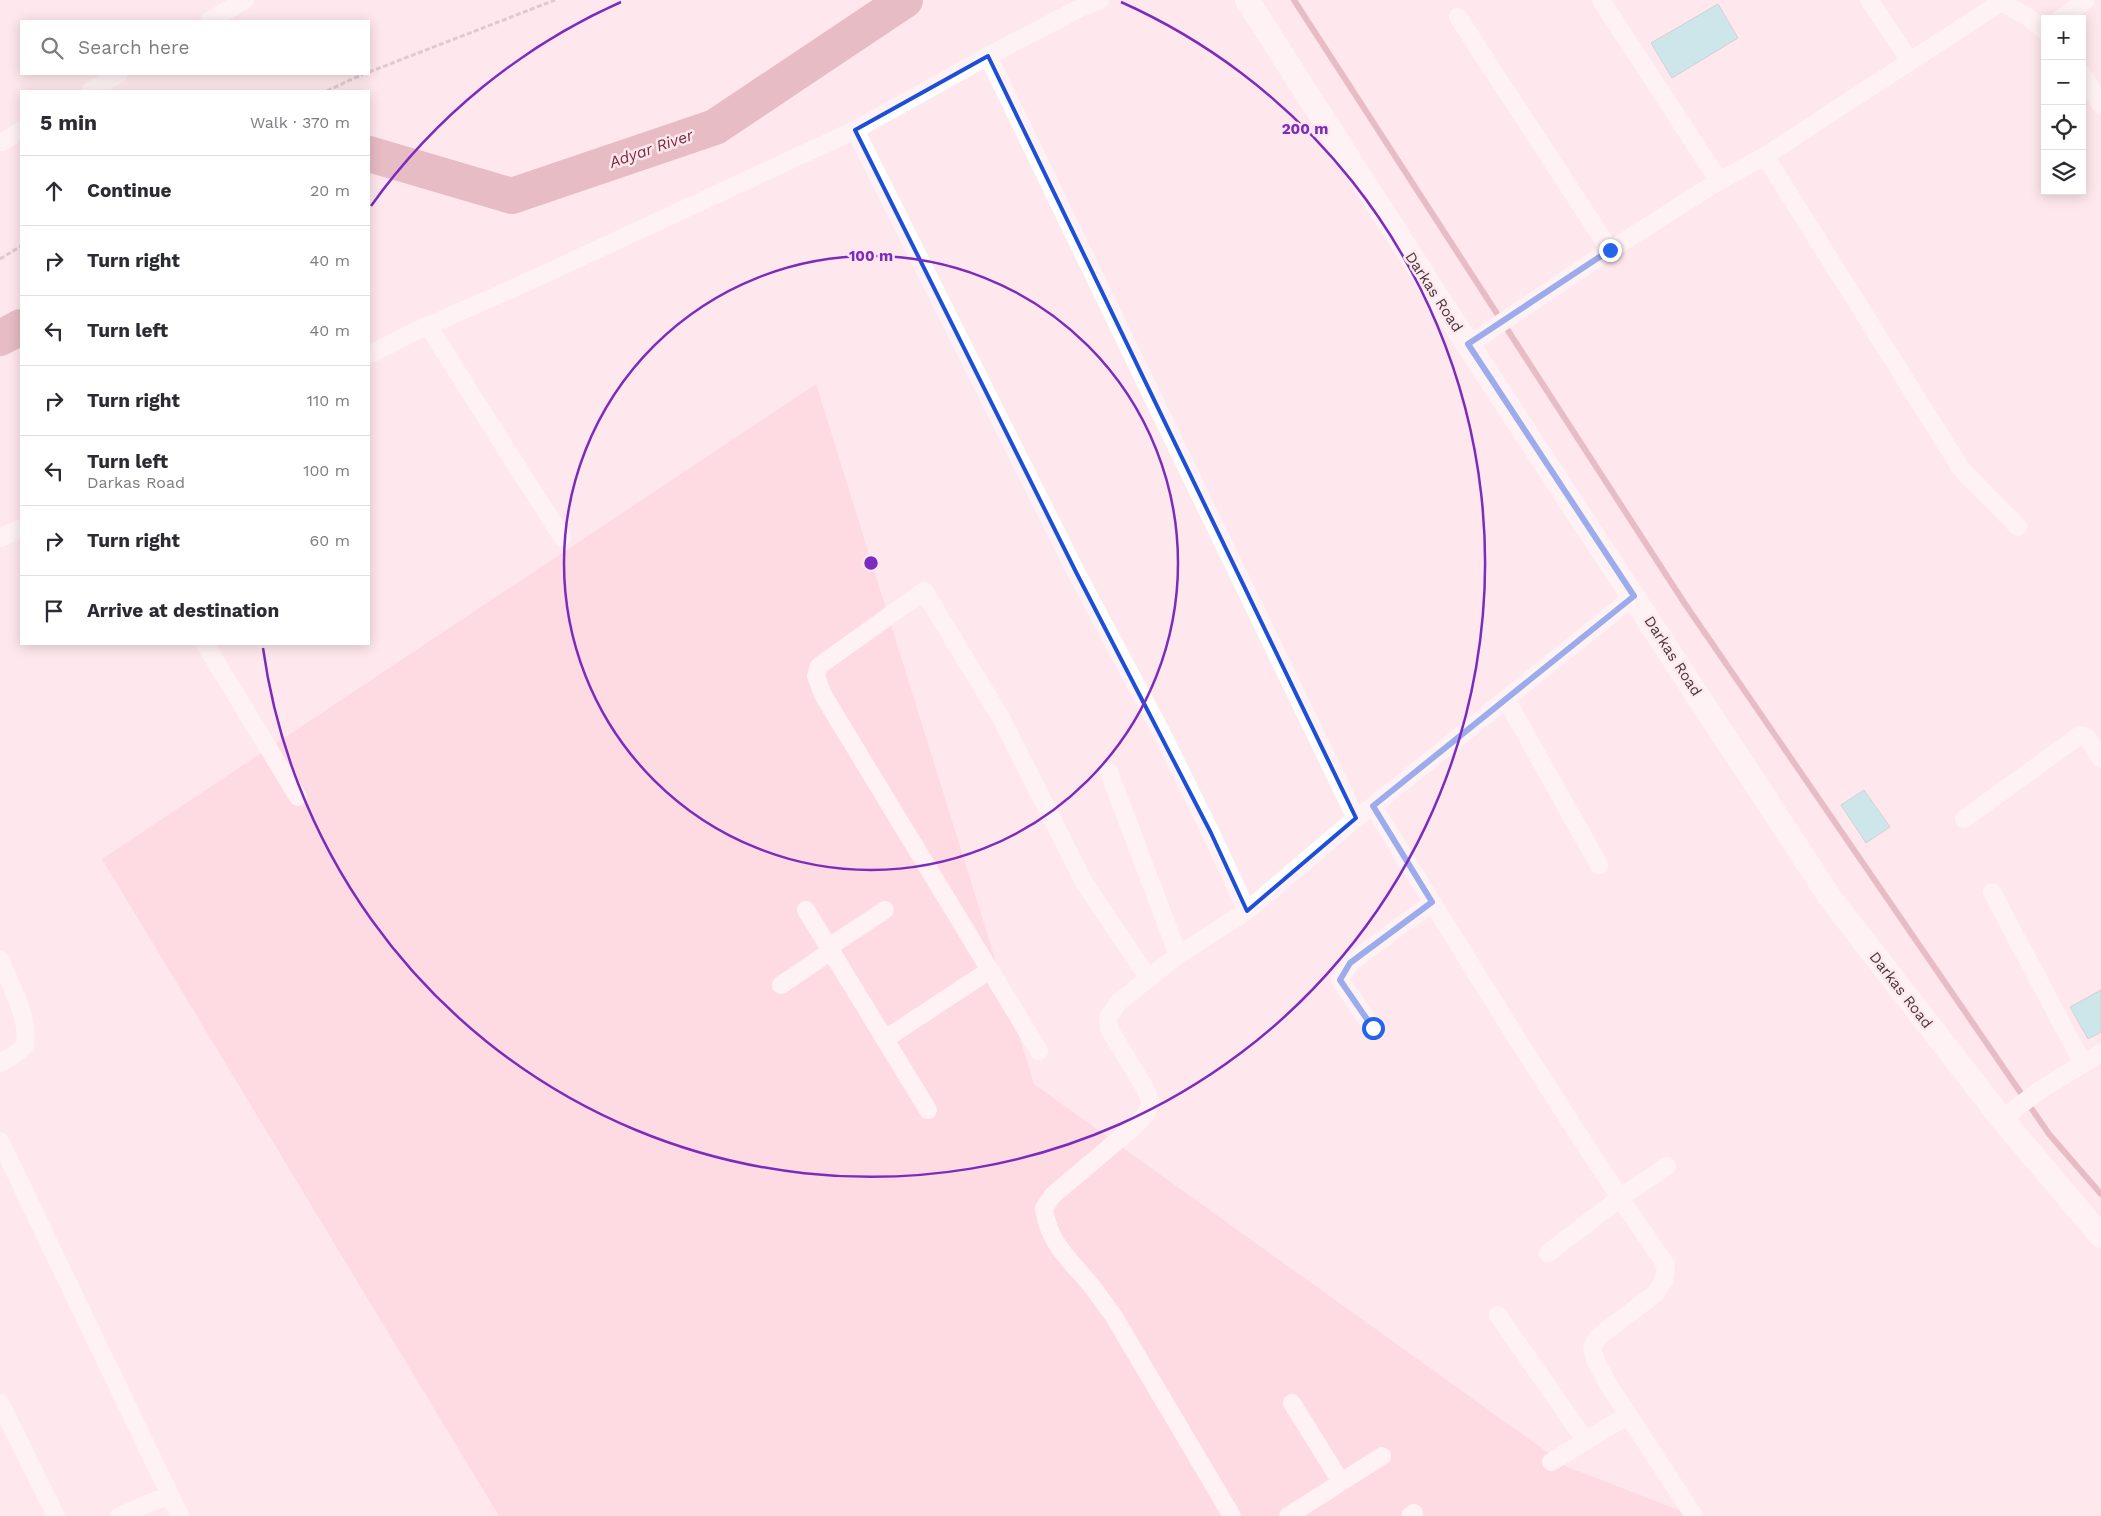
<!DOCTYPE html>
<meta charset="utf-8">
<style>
body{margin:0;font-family:"Work Sans",sans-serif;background:#f2f2f3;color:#2b2b33}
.controls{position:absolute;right:15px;top:15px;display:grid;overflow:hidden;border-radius:0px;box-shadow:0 2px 12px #0003}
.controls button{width:45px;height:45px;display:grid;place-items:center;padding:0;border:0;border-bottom:1px solid #e1e1e2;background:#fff;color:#2b2b33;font:25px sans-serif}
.stop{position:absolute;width:15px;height:15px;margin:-11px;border:4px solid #2563eb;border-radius:50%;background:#fff}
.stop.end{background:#2563eb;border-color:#fff;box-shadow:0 1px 5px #0008}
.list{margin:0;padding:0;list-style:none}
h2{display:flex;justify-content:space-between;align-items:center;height:65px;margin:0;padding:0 20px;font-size:21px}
h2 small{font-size:16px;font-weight:400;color:#7c7c81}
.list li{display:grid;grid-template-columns:32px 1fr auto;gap:15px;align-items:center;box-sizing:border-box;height:70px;padding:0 20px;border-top:1px solid #e1e1e2}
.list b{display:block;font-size:19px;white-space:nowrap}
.list p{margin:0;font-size:16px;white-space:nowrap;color:#7c7c81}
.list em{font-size:16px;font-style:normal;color:#7c7c81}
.icon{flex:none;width:28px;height:28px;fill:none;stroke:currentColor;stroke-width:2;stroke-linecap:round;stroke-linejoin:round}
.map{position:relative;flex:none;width:2101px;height:1516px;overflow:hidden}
.search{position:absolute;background:#fff;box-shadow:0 2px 12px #0003;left:20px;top:20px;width:350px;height:55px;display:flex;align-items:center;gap:12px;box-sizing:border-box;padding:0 18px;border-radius:0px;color:#7c7c81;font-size:19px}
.panel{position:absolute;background:#fff;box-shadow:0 2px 12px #0003;left:20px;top:90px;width:350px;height:555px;border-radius:0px}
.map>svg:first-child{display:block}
.green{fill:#fcc9d4}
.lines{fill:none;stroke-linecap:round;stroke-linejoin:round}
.stream{stroke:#c98796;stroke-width:6}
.river{stroke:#c98796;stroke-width:36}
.building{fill:#90e5e4;stroke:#99b6b5}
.path{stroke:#b9a7ab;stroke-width:3;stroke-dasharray:5 2.5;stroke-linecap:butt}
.street{stroke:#fff;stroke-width:18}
.secondary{stroke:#fff;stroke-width:24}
.route{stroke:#2563eb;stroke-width:6}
.marked{fill:none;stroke:#1d4ed8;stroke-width:4;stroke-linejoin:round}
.ring{fill:none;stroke:#7b2cbf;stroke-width:2.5}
.labels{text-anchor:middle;stroke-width:5;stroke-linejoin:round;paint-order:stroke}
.street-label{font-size:15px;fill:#423739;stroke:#ffe8ed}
.water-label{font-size:16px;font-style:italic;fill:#7a2b43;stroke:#ffe8ed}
.centre{fill:#7b2cbf;stroke:#ffe8ed;stroke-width:2.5}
.ring-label{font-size:15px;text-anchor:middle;font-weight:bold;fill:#7b2cbf;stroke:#ffe8ed;stroke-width:5;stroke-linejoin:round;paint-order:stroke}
</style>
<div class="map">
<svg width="2101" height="1516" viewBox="0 0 2101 1516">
<rect width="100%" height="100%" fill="#ffe8ed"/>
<!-- green -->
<path class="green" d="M816,384l218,700 534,383 126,49h-1195l-397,-657z"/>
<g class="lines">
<!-- stream -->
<path class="stream" d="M1294,0l391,604 364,530 52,60"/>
<!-- river -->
<path class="river" d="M369,154l143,42 203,-69 190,-127
M0,338l21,-11"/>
</g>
<!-- building -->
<path class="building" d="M1718,4l20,34 -66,40 -21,-35z
M1864,790l26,37 -24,16 -25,-38z
M2101,990v42l-13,7 -18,-32z"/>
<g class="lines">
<!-- path -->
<path class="path" d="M369,72l186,-72
M327,91l36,-17
M0,259l21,-13"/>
<!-- street -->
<path class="street" d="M1601,0l118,181
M1869,0l41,61
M2001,2l27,15 17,14
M1458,17l152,233
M2060,19l26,-19
M209,21l36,-21
M988,56l368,762
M2082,73l19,32
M90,91l29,-17
M855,130l222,444 83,156 51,103 36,78
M2,142l19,-11
M1765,156l197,314 56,57
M428,326l134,211
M1468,345l142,-95 109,-69 46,-25 239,-156
M369,355l47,-24 107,-47 332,-154 133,-74 90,-47 22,-9
M0,538l21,-10
M205,644l93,153
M1506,699l93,166
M1109,772l69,183
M1373,806c95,155 190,310 293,459l-2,15 -8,13 -58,44 -6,10 3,12 14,27 85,130
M1964,819l116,-84 7,2 14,22
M1992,892l91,172
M806,910l122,200
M829,947l56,-37
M0,960c11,26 29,56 25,85l-8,8 -17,10
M781,985l50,-34
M1373,1028l-33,-48 10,-17 82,-60
M885,1039l105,-69
M1039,1051l-216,-356 -7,-19 3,-10 105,-75 77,127 84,166 64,95
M2002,1119l38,-29 61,-37
M0,1141l180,375
M1548,1253l72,-55 47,-32
M1498,1315l87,125
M0,1403l56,113
M1292,1403l49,79
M1551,1462l77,-47
M119,1516l50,-21
M1232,1516l-119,-201c-8,-10 -15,-21 -23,-31 -21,-25 -42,-42 -46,-76l9,-13 83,-70 10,-11 5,-11 -6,-15 -36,-59 -1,-12 11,-15 59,-47 69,-44 109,-93 17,-12 261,-210
M1288,1516l94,-60
M1410,1516l4,-3"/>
<!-- secondary -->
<path class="secondary" d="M1247,0l221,345 363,554 171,220 99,117"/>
</g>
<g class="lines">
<!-- route -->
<path class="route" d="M1373,1028l-33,-48 10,-17 82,-61 -59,-96 261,-210 -166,-252 142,-94"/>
</g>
<!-- marked area -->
<path d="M0 0H2101V1516H0ZM988,56l368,762 -109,93 -36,-78 -134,-259 -222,-444z" fill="#ffe8ed" fill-opacity=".55" fill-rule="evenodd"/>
<path class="marked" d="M988,56l368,762 -109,93 -36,-78 -134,-259 -222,-444z"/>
<!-- distance rings -->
<g class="ring">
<circle cx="871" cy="563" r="307"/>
<path d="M371 206A614 614 0 0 1 621 2M1121 2A614 614 0 1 1 263 648"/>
</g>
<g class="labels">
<!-- street labels -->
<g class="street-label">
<text transform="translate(1434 292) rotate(57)" y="5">Darkas Road</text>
<text transform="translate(1673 656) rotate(57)" y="5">Darkas Road</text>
<text transform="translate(1901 990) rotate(52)" y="5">Darkas Road</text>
</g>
<!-- water labels -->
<g class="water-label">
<text transform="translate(651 148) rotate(-19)" y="6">Adyar River</text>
</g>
</g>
<circle cx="871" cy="563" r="8" class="centre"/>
<g class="ring-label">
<text x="1305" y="134">200 m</text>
<text x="871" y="261">100 m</text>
</g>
</svg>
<div class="controls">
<button>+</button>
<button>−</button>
<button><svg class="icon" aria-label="locate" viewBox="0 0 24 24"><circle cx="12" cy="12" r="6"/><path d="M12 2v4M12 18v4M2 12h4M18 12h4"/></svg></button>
<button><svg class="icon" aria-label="layers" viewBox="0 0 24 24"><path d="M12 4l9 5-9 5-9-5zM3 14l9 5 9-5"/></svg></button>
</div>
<div class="stop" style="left:1373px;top:1028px"></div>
<div class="stop end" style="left:1610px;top:250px"></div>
<div class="search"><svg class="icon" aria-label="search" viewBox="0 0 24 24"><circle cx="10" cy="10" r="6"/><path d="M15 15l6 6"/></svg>Search here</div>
<section class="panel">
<h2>5 min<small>Walk · 370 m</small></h2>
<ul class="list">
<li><svg class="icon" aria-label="ahead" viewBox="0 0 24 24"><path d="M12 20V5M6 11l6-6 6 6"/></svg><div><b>Continue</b></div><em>20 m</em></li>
<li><svg class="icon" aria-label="right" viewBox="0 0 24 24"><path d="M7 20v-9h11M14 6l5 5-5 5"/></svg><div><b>Turn right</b></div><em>40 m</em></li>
<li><svg class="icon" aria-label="left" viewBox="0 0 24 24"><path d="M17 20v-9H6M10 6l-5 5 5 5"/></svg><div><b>Turn left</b></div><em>40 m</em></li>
<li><svg class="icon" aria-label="right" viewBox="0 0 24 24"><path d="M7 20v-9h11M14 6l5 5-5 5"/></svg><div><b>Turn right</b></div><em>110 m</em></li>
<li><svg class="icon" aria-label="left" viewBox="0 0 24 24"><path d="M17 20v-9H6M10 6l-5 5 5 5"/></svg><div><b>Turn left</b><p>Darkas Road</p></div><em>100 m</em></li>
<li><svg class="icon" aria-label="right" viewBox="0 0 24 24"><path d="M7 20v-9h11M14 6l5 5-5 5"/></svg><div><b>Turn right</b></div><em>60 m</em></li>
<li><svg class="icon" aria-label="arrive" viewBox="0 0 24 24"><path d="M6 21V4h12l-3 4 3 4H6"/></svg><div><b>Arrive at destination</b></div></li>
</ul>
</section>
</div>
